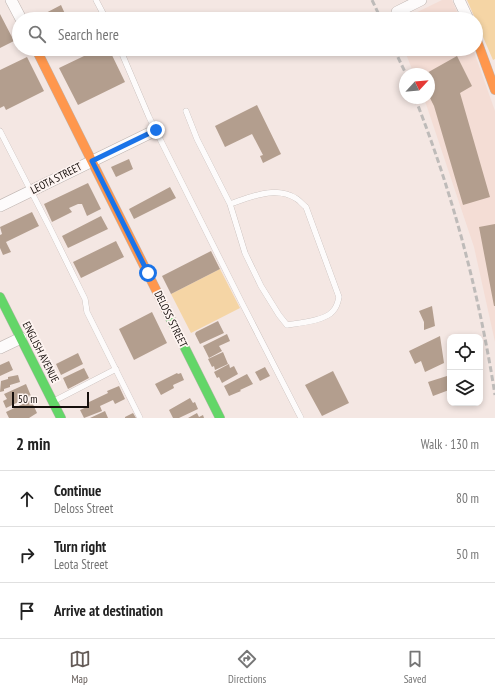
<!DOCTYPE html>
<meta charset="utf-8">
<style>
body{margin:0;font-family:"PT Sans Narrow",sans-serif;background:#f2f2f2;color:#222}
.controls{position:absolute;right:12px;bottom:12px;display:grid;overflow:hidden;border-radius:8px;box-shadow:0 2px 6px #0003}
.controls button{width:36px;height:36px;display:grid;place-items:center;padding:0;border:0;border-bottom:1px solid #e0e0e0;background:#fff;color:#222;font:20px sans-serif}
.compass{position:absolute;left:399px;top:68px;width:36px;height:36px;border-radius:50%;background:#fff;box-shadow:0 2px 6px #0003;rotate:64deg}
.scale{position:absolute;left:12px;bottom:10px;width:77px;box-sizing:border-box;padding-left:4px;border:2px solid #160f0c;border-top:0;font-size:11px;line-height:14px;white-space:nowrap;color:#160f0c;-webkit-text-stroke:3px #fef4f1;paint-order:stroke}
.stop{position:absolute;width:12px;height:12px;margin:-9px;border:3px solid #1a73e8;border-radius:50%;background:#fff}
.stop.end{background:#1a73e8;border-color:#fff;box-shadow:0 1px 4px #0008}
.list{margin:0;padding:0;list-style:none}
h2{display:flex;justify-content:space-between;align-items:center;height:52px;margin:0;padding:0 16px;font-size:17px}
h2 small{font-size:13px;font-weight:400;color:#767676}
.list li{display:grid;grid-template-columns:26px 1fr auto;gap:12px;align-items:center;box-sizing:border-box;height:56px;padding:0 16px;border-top:1px solid #e0e0e0}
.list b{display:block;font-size:15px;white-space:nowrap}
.list p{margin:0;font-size:13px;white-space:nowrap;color:#767676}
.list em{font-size:13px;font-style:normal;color:#767676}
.icon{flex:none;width:22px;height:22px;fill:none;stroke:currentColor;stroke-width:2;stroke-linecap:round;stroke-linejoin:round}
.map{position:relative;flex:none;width:495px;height:418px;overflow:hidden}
.search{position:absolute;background:#fff;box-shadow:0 2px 6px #0003;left:12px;right:12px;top:12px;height:44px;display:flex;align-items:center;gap:10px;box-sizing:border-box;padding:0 14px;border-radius:22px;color:#767676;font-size:15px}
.sheet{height:220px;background:#fff}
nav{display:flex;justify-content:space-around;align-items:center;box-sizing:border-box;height:56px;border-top:1px solid #e0e0e0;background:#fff;font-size:11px;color:#767676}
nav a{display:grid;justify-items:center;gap:2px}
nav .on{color:#645b57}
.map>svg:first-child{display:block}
.built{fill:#f4ddd5}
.green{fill:#f5d5a5}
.building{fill:#b39e8e}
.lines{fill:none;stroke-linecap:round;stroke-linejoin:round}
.lane-casing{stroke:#beb4b0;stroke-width:6}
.street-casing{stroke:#beb4b0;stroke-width:12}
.fast-casing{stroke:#beb4b0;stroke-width:10}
.slow-casing{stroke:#beb4b0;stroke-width:10}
.lane{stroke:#fdfbfb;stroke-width:5.5}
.street{stroke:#fdfbfb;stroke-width:11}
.fast{stroke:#63d668;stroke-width:9}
.slow{stroke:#ff974d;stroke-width:9}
.rail{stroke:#bebbb9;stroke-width:3;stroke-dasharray:6 3;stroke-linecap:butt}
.route{stroke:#1a73e8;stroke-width:5}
.labels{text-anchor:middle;stroke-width:3.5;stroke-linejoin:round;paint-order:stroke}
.street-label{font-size:11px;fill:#160f0c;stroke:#fef4f1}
</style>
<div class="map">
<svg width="495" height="418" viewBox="0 0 495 418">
<rect width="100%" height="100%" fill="#f4e7e3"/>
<!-- built -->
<path class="built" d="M442,0h10l8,19h-57z
M404,49h69l22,62v231l-21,-95 -50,-149h5v-24h-15z"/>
<!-- green -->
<path class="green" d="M467,0h28v59l-2,1z
M220,269l20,39 -49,25 -20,-39z"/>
<!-- building -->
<path class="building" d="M61,5l5,11 -5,3h-17l-2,-4z
M0,14l14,27 -14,7z
M81,49h28l16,33 -47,23 -19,-37 25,-12z
M457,56l15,30 -12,7 30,104 -27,8 -29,-99 -5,-10v-22h-4z
M27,57l17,34 -38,19 -2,-4 -4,2v-38z
M257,105l24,49 -18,9 -3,-7 3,-1 -11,-21 -27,13 -10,-21z
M129,159l4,10 -17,8 -5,-10z
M88,183l13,26 -14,7 -5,-12h-4l-9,4 3,4 -20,10 -8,-18z
M170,187l6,11 -42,21 -5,-10z
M32,212l7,14 -33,16 5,10 -8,3 -3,-7v-13l2,-1 -2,-7z
M101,216l7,13 -40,19 -6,-12z
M495,224v82h-1l-15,-79z
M116,241l8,16 -43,21 -8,-16z
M211,251l9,18 -49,25 -9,-18z
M432,306l3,20 -11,4v-8l-5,-11z
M152,312l15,31 -33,17 -15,-31z
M218,321l6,12 -24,11 -5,-10 1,-2z
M227,334l3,7 -11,5 3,5 -13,7 -6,-12z
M440,336l4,27 -19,9 -4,-11 -6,3 -6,-13z
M223,352l5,12 -13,6 -1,-4 -2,1 -4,-8z
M78,353l5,11 -22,11 -5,-11z
M9,361l4,9 -13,6v-11z
M229,364l1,4 4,-2 4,8 -16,9 -3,-6 -2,1 -3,-6z
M265,367l5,9 -10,5 -5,-9z
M84,368l5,10 -21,11 -5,-11z
M333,371l16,32 -27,13 -17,-31z
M177,373l1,1 3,-1 3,7 -11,5 1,3 -13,7 -6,-11z
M247,374l6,10 -13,6 1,1 -12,5 -5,-10z
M18,375l2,7 -10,3v2l-6,2v2l-4,1 1,-11 7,-2v-2z
M447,376l2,14 -16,6 -5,-14z
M26,384l5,12 -25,12 -3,-7 4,-2 -3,-5z
M119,386l6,13 -10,5 -2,-4 -13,6 2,5 -18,7 -4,-8 9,-4 -2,-3 21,-10 -1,-2z
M190,398l3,5 2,-1 3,7 -19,9h-6l-4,-8z
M31,400l6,13 -8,5h-20l-3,-6z
M105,411l3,7h-18z
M133,413l3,5h-11v-1z
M197,413l2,4 4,-2 1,3h-16z"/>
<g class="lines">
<defs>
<path id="lane" d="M96,0l10,19
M120,49l29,68 94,188 58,113
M186,111l11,28 33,65 15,49 16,33 18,29 8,10c12,-2 38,-4 46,-14 4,-4 5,-9 6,-14l-33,-90c-3,-2 -6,-6 -9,-8 -21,-14 -46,-2 -67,5
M0,131l50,97 35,71 2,13 53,106
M54,401l62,-32"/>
<path id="street" d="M11,0l10,19
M459,0l9,19
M397,12l24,-12
M0,206l156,-76
M0,348l21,-10"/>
<path id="fast" d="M0,297l61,121
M167,312l53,106"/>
<path id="slow" d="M476,38l19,52
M36,49l131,263"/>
</defs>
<!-- lane casing -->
<use href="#lane" class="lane-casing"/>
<!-- street casing -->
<use href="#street" class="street-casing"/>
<!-- fast casing -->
<use href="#fast" class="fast-casing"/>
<!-- slow casing -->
<use href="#slow" class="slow-casing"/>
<!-- lane -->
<use href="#lane" class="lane"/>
<!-- street -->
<use href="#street" class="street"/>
<!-- fast -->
<use href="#fast" class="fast"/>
<!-- slow -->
<use href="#slow" class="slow"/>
<!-- rail -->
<path class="rail" d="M372,0l9,19
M394,49l12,25
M415,98c38,96 64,195 80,297"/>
</g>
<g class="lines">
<!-- route -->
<path class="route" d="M148,273l-56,-112 64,-31"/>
</g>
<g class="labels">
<!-- street labels -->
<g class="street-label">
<text transform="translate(56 178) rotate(-27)" y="4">LEOTA STREET</text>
<text transform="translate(171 319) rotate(64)" y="4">DELOSS STREET</text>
<text transform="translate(41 352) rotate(63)" y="4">ENGLISH AVENUE</text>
</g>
</g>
</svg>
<div class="controls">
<button><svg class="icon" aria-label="locate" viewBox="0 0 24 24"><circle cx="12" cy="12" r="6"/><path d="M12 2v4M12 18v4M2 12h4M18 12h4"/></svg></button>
<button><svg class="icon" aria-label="layers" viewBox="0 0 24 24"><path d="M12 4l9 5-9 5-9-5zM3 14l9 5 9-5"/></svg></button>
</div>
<svg class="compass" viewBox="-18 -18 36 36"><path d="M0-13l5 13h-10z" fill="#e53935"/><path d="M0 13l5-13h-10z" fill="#767676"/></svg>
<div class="scale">50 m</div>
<div class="stop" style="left:148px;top:273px"></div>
<div class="stop end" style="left:156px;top:130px"></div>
<div class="search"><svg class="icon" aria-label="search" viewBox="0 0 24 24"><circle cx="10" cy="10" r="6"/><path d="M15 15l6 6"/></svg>Search here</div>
</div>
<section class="sheet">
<h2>2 min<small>Walk · 130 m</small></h2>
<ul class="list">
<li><svg class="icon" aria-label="ahead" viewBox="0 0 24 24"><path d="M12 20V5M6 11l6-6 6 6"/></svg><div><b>Continue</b><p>Deloss Street</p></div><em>80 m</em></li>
<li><svg class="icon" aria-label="right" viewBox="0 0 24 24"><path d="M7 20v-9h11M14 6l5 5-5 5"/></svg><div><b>Turn right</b><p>Leota Street</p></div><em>50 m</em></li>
<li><svg class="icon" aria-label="arrive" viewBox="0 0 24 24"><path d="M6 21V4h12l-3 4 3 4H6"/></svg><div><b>Arrive at destination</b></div></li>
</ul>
</section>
<nav>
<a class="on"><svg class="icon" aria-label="map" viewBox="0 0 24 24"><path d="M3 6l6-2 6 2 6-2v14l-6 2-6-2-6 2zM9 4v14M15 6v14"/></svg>Map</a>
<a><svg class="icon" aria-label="directions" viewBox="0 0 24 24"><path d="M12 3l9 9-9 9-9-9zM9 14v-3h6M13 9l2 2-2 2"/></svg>Directions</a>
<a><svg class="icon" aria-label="saved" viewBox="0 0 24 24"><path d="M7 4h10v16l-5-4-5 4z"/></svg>Saved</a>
</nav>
